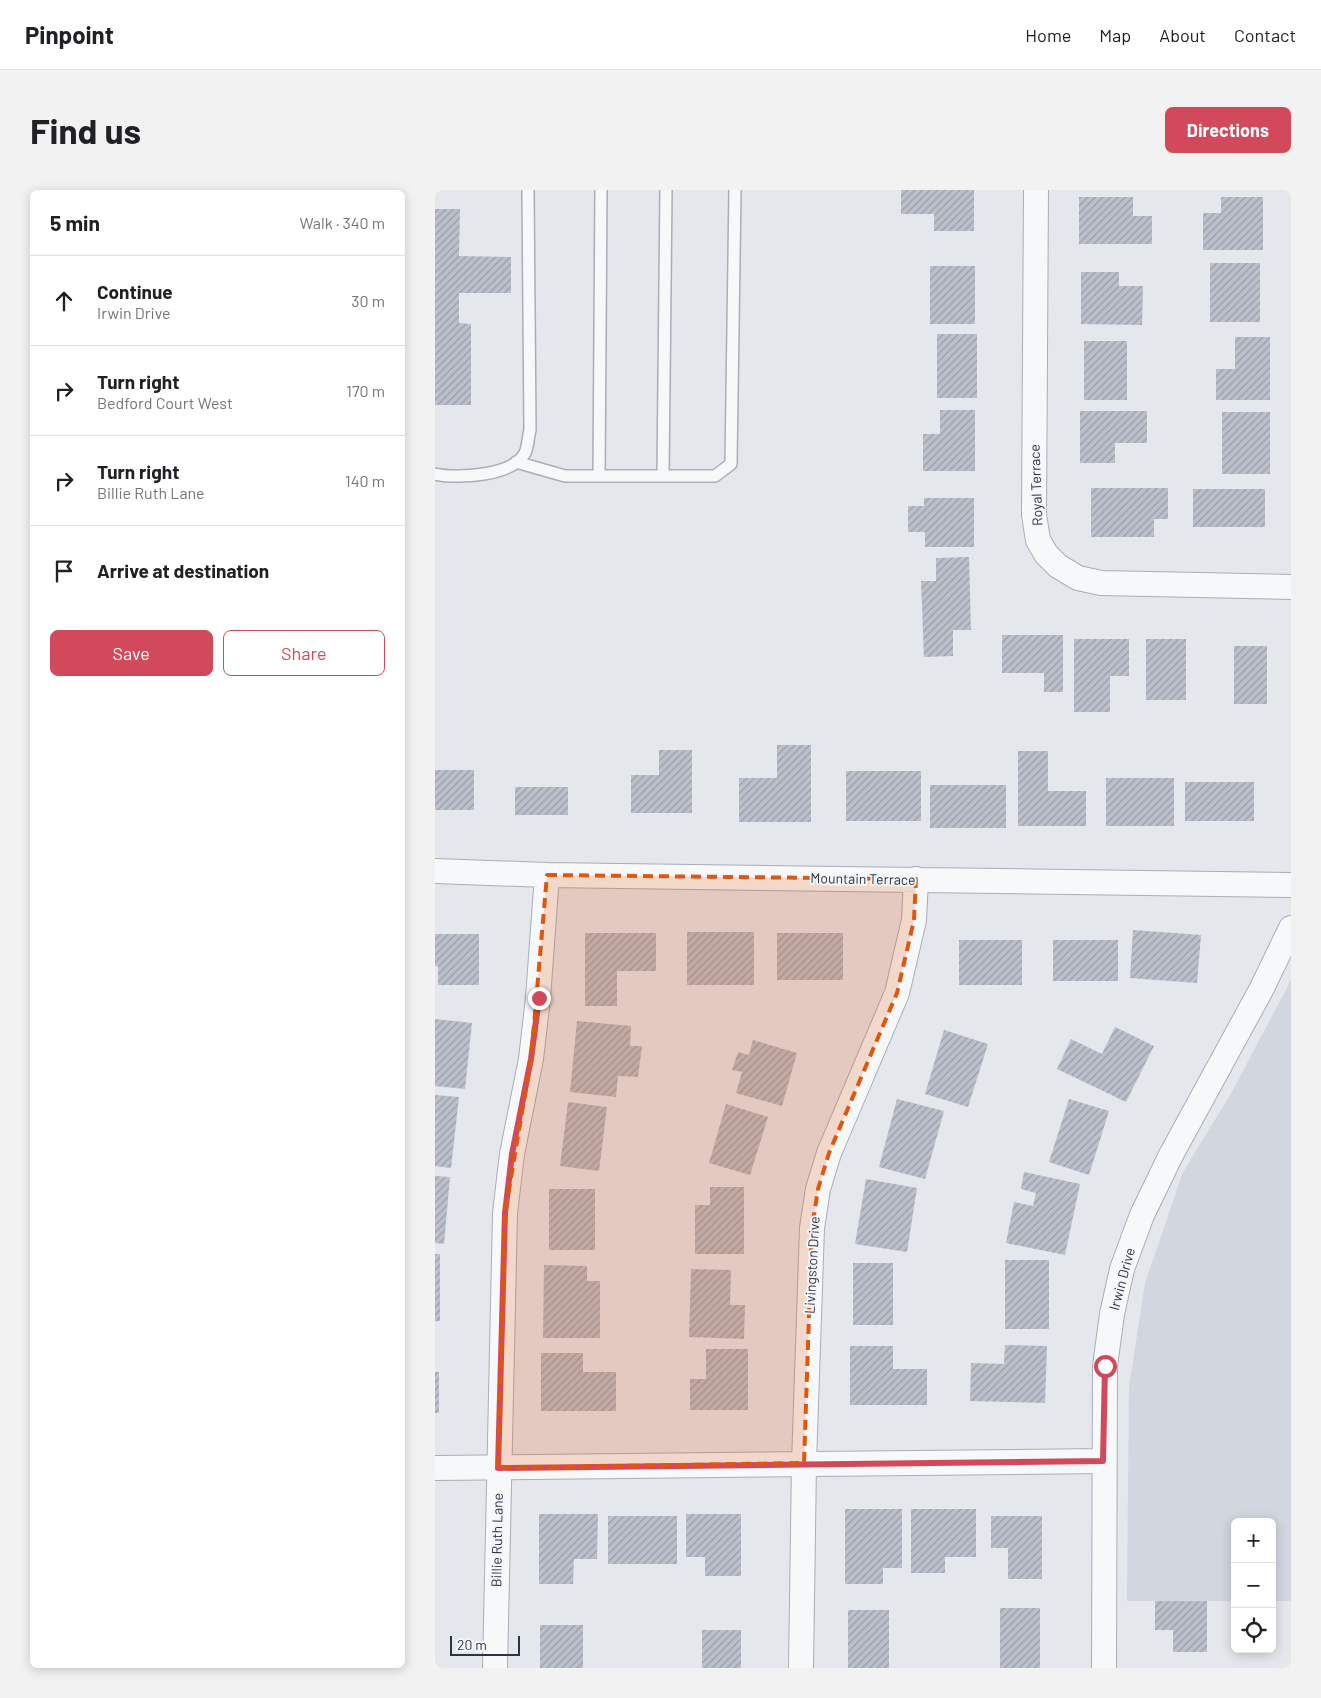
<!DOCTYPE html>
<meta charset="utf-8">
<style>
body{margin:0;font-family:Barlow,sans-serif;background:#f2f2f2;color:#202124}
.controls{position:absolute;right:15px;bottom:15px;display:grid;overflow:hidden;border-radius:8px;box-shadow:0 2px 12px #0003}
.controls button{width:45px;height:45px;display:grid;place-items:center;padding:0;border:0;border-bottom:1px solid #e0e0e0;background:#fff;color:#202124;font:25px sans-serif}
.scale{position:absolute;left:15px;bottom:12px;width:70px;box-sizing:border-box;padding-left:5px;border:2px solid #2b3445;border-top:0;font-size:14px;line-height:18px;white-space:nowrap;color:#2b3445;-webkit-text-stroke:4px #f4f6f9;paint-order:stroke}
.stop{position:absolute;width:15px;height:15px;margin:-11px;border:4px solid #d1495b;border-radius:50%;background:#fff}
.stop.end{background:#d1495b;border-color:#fff;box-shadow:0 1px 5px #0008}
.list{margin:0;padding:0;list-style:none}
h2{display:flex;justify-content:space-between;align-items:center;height:65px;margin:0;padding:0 20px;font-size:21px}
h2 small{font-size:16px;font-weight:400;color:#757577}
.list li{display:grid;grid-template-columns:32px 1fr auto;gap:15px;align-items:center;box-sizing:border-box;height:90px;padding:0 20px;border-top:1px solid #e0e0e0}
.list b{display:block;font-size:19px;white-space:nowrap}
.list p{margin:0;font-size:16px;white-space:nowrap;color:#757577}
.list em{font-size:16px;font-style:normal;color:#757577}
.actions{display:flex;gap:10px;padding:15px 20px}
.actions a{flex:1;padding:11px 0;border:1px solid #d1495b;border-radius:8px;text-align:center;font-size:18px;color:#d1495b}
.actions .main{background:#d1495b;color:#fff}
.icon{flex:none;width:28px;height:28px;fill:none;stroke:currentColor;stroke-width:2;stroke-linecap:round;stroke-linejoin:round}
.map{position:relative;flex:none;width:856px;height:1478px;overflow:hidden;border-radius:8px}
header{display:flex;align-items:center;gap:30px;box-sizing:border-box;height:70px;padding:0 25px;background:#fff;border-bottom:1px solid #e0e0e0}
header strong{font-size:24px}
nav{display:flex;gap:28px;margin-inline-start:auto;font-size:18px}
.intro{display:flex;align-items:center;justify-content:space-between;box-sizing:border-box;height:120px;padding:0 30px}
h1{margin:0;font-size:35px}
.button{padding:12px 22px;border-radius:8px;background:#d1495b;color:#fff;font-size:18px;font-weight:700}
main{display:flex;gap:30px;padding:0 30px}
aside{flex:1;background:#fff;border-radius:8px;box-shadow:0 2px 12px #0003}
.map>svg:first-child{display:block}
.built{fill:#d2d6de}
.building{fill:url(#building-hatch)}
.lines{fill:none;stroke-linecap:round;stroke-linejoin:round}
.lane-casing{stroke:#a9aeb7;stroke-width:14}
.street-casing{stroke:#a9aeb7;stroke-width:26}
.lane{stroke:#f7f8fa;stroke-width:11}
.street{stroke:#f7f8fa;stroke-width:24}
.route{stroke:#d1495b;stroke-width:6}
.marked{fill:#df570f;fill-opacity:0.2;stroke:#df570f;stroke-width:4;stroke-dasharray:10 6;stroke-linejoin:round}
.labels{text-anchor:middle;stroke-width:4;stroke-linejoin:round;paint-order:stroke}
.street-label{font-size:14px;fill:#2b3445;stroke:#f4f6f9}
</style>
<header>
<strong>Pinpoint</strong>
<nav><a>Home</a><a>Map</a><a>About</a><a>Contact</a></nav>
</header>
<div class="intro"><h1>Find us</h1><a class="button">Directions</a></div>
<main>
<aside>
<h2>5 min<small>Walk · 340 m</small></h2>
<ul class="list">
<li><svg class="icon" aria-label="ahead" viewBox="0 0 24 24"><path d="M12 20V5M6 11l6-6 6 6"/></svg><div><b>Continue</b><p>Irwin Drive</p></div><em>30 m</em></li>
<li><svg class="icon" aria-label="right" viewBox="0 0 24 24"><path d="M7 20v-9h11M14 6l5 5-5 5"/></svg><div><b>Turn right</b><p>Bedford Court West</p></div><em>170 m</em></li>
<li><svg class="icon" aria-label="right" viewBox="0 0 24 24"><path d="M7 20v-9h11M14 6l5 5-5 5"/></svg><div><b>Turn right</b><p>Billie Ruth Lane</p></div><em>140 m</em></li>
<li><svg class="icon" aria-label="arrive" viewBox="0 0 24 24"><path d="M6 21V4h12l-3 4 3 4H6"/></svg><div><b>Arrive at destination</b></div></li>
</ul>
<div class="actions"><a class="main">Save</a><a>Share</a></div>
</aside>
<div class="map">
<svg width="856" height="1478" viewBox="0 0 856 1478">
<defs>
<pattern id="building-hatch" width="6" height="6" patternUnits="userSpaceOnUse" patternTransform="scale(1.25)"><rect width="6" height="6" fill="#bbc0ca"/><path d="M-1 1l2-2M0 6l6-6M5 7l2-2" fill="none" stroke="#989da6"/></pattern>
</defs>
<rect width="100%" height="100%" fill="#e4e7ec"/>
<!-- built -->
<path class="built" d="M856,790v621h-19v-79h-37v79h-108l2,-214 16,-104 38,-111 49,-80z"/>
<!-- building -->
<path class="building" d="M466,0h73v41h-40v-17h-33z
M644,7h54v19h19v28h-73z
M786,7h42v53h-60v-37h18z
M0,19h25l-1,47 52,1v36h-52v30l12,1v81h-36z
M775,73h50v59h-50z
M495,76h45v58h-45z
M646,82h38v14h24l-1,39 -61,-1z
M502,144h40v64h-40z
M800,147h35v63h-54v-31h19z
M649,151h43v59h-43z
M505,220h35v61h-52v-37h17z
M645,221h67v32h-32v20h-35z
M787,222h48v62h-48z
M656,298h77v31h-14v18h-63z
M758,299h72v38h-72z
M489,308h50v49h-49v-15h-17v-26h16z
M534,367l2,73h-18v26l-29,1 -3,-76h15v-23z
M567,445h61v57h-19v-19h-42z
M639,449h55v37h-19v36h-36z
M711,449h40v61h-40z
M799,456h33v58h-33z
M342,555h34v77h-72v-44h38z
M224,560h33v63h-61v-38h28z
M583,561h30v40h38v35h-68z
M0,580h39v40h-39z
M411,581h75v50h-75z
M671,588h68v48h-68z
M750,592h69v39h-69z
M495,595h76v43h-76z
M80,597h53v28h-53z
M698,740l68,5 -4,48 -67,-5z
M252,742h67v53h-67z
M150,743h71v38h-39v35h-32z
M342,743h66v47h-66z
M0,744h44v51h-41v-19h-3z
M524,750h63v45h-63z
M618,750h65v41h-65z
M0,829l37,4 -7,66 -30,-3z
M142,831l54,5 -1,20h12l-4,31 -20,-1 -2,21 -46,-5z
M680,837l39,19 -28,56 -69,-33 14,-30 31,15z
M509,840l44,14 -20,63 -43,-13z
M318,850l44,13 -15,53 -46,-13 6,-21 -10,-2 6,-18 11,3z
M0,905l24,2 -8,71 -16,-2z
M462,909l47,12 -19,68 -46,-12z
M634,909l40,12 -20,64 -40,-13z
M133,912l39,5 -8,64 -39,-5z
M291,914l42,13 -18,58 -41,-12z
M589,982l56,12 -15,71 -59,-12 8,-41 19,4 3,-13 -15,-4z
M0,986l15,1 -6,67 -9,-1z
M431,989l51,9 -10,64 -52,-8z
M275,997h34v67h-49v-49h15z
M114,999h46v61h-46z
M0,1064h5v67h-5z
M570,1070h44v69h-44z
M418,1073h40v62h-40z
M109,1075l43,1v15h13v57h-57z
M256,1079l40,1 -1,35h15l-1,34 -55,-2z
M570,1155l42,1 -2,57 -75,-2 1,-38 33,1z
M415,1156h43v23h34v36h-77z
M271,1159h42v61h-58v-31h16z
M106,1163h42v19h33v39h-75z
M0,1182h4v41h-4z
M410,1319h57v59h-19v16h-38z
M476,1319h65v48h-31v16h-34z
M104,1324h59l-1,45h-23l-1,25h-34z
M251,1324h55v62h-36v-19h-19z
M173,1326h69v48h-69z
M556,1326h51v63h-34v-31h-17z
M720,1411h52v51h-34v-22h-18z
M565,1418h40v60h-40z
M413,1420h41v58h-41z
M105,1435h43v43h-43z
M267,1440h39v38h-39z"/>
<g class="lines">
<defs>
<path id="lane" d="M81,272l49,14h150l16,-12 4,-274
M0,284c22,5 78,2 90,-21 3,-6 3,-16 5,-23l-2,-240
M164,286l2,-286
M228,286l3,-286"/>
<path id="street" d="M601,0l-2,325 4,25 8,14 12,12 20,12 23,5 190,4
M0,681l112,4 744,10
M0,1278l668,-7
M60,1478l10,-455 7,-59 19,-95 7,-61 9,-123
M366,1478l3,-205 8,-235 6,-39 11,-36 68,-160 17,-73 2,-41
M669,1478l1,-302 7,-52 10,-45 20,-54 29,-60 90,-165 30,-62"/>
</defs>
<!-- lane casing -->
<use href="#lane" class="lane-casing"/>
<!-- street casing -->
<use href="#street" class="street-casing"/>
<!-- lane -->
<use href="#lane" class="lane"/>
<!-- street -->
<use href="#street" class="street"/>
</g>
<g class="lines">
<!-- route -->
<path class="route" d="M104,808l-8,61 -19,95 -7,59 -7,255 605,-7 2,-95"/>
</g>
<!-- marked area -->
<path class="marked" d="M112,685l369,4 -2,41 -17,73 -68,160 -11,36 -6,39 -8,235 -306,5 7,-255 26,-154z"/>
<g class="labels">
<!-- street labels -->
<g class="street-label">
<text transform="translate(601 295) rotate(-92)" y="5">Royal Terrace</text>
<text transform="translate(428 689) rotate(1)" y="5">Mountain Terrace</text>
<text transform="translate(377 1075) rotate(-87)" y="5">Livingston Drive</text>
<text transform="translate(687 1089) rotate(-75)" y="5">Irwin Drive</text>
<text transform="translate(62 1350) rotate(-89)" y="5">Billie Ruth Lane</text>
</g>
</g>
</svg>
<div class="controls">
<button>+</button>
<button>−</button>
<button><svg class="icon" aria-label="locate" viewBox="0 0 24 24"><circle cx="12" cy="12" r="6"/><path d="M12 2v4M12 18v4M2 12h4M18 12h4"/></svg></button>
</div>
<div class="scale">20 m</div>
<div class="stop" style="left:670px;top:1176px"></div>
<div class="stop end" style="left:104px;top:808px"></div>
</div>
</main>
